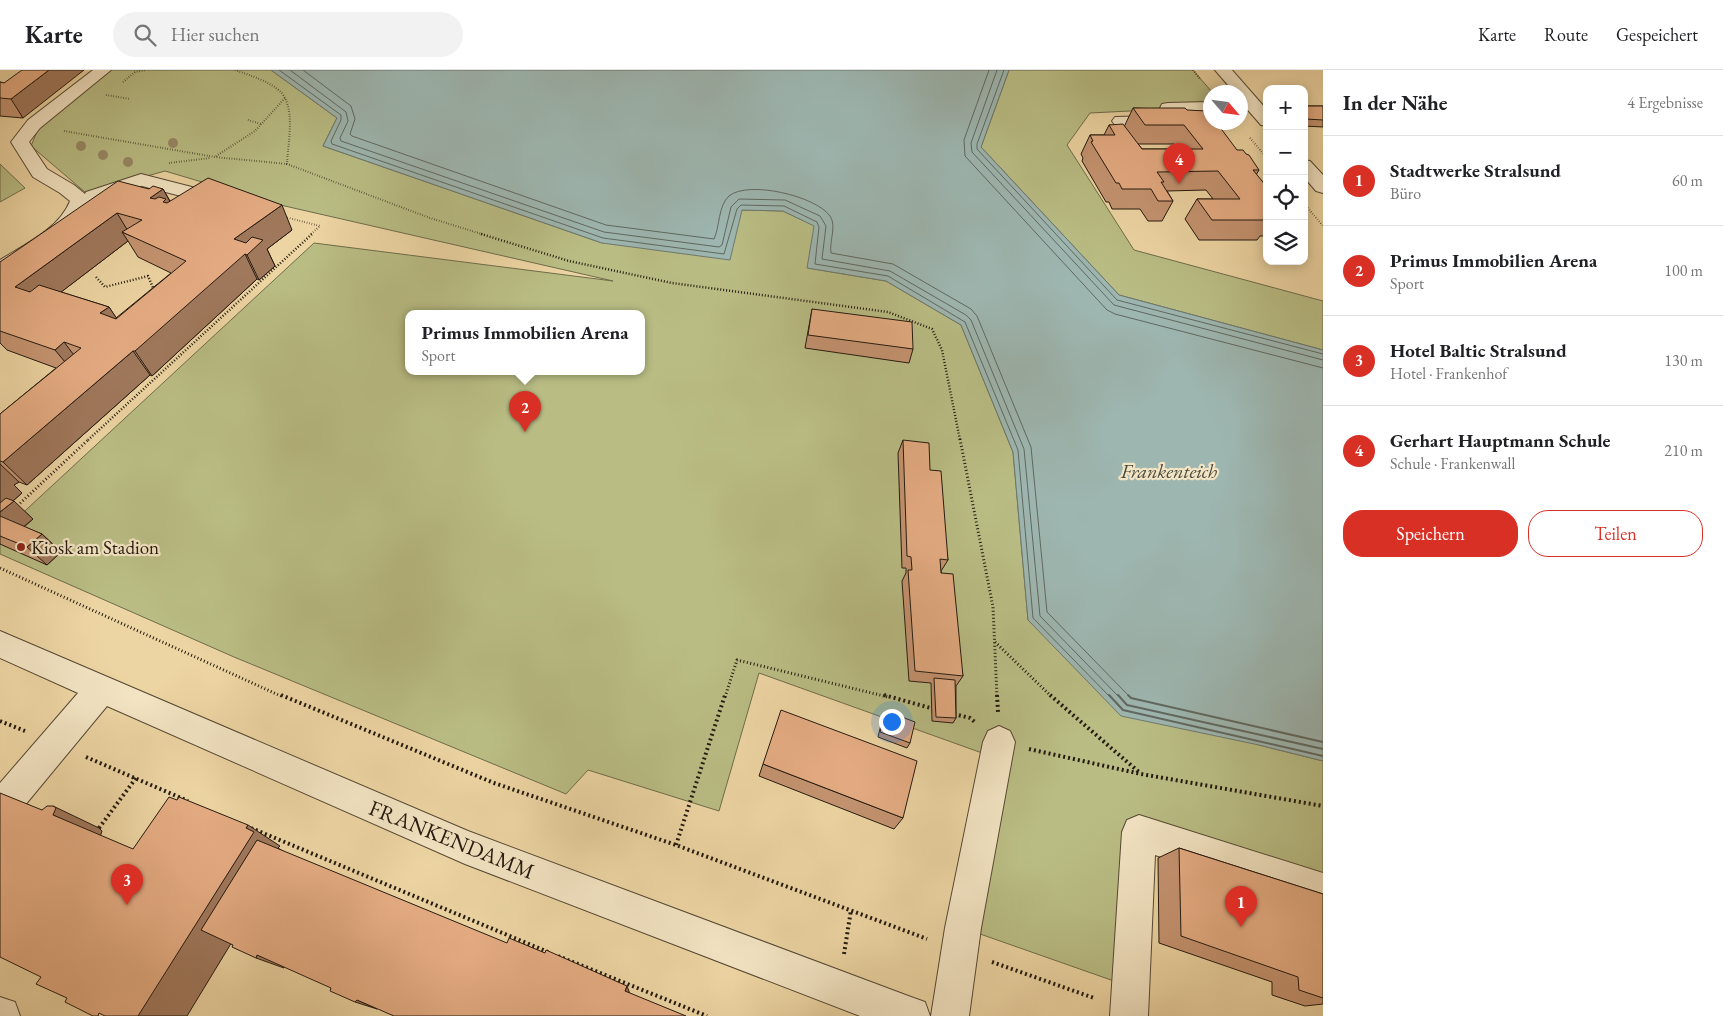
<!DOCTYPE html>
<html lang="de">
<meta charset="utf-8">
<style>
body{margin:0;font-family:"EB Garamond",serif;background:#f2f2f2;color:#202124}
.controls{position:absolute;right:15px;top:15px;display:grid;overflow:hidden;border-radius:10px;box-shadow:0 2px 12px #0003}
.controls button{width:45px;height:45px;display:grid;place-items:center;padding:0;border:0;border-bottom:1px solid #e0e0e0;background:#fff;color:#202124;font:25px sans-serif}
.compass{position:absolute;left:1203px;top:15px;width:45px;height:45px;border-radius:50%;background:#fff;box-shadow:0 2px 12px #0003;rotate:118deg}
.you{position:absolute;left:891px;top:651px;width:18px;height:18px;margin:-12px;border:4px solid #fff;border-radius:50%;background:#1a73e8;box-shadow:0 0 0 8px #1a73e833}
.badge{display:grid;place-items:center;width:32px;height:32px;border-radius:50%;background:#d93025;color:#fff;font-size:16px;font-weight:700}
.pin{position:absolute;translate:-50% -41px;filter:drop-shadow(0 1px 2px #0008)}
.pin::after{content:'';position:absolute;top:26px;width:18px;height:15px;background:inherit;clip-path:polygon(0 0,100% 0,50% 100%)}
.popup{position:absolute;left:405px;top:240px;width:240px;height:65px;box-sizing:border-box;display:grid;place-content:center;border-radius:10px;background:#fff;filter:drop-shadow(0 1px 4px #0005);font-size:16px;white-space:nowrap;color:#757577}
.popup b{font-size:19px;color:#202124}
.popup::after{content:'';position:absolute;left:50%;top:100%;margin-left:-10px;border:10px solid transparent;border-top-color:#fff}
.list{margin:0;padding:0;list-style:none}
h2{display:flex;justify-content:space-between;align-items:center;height:65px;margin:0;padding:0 20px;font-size:21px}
h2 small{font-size:16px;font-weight:400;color:#757577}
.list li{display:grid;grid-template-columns:32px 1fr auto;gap:15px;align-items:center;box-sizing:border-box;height:90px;padding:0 20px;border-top:1px solid #e0e0e0}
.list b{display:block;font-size:19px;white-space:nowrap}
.list p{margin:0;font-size:16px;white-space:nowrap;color:#757577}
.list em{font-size:16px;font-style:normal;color:#757577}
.actions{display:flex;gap:10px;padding:15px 20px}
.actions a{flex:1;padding:11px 0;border:1px solid #d93025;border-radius:20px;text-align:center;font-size:18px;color:#d93025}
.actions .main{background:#d93025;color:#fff}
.icon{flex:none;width:28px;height:28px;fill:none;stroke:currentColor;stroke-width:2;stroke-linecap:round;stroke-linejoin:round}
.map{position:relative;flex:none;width:1323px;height:946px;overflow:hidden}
header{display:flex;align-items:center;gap:30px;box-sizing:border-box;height:70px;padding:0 25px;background:#fff;border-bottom:1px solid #e0e0e0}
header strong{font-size:24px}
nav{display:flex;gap:28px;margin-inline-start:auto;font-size:18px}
.search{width:350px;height:45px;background:#f2f2f2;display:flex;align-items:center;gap:12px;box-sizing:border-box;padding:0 18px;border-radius:28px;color:#757577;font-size:19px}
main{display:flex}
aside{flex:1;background:#fff}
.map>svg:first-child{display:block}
.green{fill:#b9bd84;stroke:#6e6c4a;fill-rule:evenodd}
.water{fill:#9db6b0;stroke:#6d7870}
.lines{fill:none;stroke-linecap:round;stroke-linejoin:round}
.shore-far1{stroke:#606860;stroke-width:1}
.shore{stroke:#606860;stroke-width:2}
.minor-casing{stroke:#564934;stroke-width:2}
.path-far3{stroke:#241a0f;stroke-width:2;stroke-dasharray:0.5 2;stroke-linecap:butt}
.path-far2{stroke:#241a0f;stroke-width:2.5;stroke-dasharray:1 2;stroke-linecap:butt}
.path-far1{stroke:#241a0f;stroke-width:3;stroke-dasharray:1 2.5;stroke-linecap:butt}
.path{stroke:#241a0f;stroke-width:4;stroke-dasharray:2 3;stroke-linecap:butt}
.minor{fill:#f3e4c3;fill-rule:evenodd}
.tree{fill:#978965}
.wall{fill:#c59471;stroke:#241a0f;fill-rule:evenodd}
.shaded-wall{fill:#a0785c;stroke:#241a0f}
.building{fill:#e5ac83;stroke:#241a0f;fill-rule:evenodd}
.poi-dot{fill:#8f2418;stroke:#f3e4c3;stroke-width:2}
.labels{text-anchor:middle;stroke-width:4.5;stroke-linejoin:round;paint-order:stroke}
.poi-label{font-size:19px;fill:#241a0f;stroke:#f3e4c3;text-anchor:start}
.water-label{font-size:20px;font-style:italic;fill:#48493f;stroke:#f3e4c3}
.near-street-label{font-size:22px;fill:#241a0f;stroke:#f3e4c3}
</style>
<header>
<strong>Karte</strong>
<div class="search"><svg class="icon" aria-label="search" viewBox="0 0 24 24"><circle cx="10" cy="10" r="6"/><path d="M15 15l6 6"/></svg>Hier suchen</div>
<nav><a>Karte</a><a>Route</a><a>Gespeichert</a></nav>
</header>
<main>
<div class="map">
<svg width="1323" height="946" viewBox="0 0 1323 946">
<rect width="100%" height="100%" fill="#edd5a3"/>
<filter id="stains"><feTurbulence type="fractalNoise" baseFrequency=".004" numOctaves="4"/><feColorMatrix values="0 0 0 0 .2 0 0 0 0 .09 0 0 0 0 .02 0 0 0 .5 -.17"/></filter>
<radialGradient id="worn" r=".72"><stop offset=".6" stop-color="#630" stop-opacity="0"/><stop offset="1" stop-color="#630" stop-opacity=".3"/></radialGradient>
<!-- green -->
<path class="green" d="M106,0h165l66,48 -14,28 279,97 140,-33 41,1 32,15 -7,42 78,13 75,44 52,127 15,168 231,125 64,16v130l-184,-59 -8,155 -168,-59 33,-170 -237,-85 -40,138 -131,-41 -22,24 -332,-137 -234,-103v-20l314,-291 299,38 -337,-77 -111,-33 -79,22 -55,-47 10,-24zM409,243h232v58h-232z
M1009,0h184l19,22h-2v15l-120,6 -23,32 67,105 189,51v49l-204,-55 -138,-148z
M0,94l25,24 -25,14z"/>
<!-- water -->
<path class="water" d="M271,0h738l-28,77 138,148 204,55v411l-64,-16 -138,-29 -93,-96 -15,-168 -52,-127 -75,-44 -79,-13 7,-42 -31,-15 -41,-1 -12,50 -128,-17 -279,-97 14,-28z"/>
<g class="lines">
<!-- shore-far1 -->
<path class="shore-far1" d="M279,0l62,45v5l-10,21 1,3 271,94 121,16 13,-45 4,-4 43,1 33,16 2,5 -4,37 73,12 77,46 53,128 15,168 77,79
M290,0l56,42 2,9 -8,17 1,3 263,91 115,15 3,-2 9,-38 8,-8 46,1 35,16 6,10 -4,33 68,12 76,44 5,5 53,129 16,167 79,81
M303,0l48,36 4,13 -5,15 2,2 254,89 108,14c6,-13 4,-33 15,-43 19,-16 87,0 101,20 7,10 -1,25 1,37l62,11 78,45 6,7 54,131 16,165 83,85
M989,0l-25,70 1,16 142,154 8,4 208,54
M997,0l-26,73 1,9 142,153 209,55
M1004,0l-27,74v5l140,151 206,54"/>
<!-- shore -->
<path class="shore" d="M1109,625l14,15 200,46
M1118,625l9,10 196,44
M1128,625l3,3 192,44"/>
<defs>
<path id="minor" d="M93,0h18l-71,58 -11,14 18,27 27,16 11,9 1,-2 55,-18 82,21 3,4 -3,4 -7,2 -74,-19 -42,14 -11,1c-10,27 -62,67 -89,74v-15c24,-15 59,-31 70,-59l-10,-8 -27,-16 -22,-35 17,-22z
M1215,0h17l35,40v16l-6,-1 -21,-24v-9h-6z
M1210,32v10l-35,1 -6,12 -6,1h-42l-6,-1 -3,-4 3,-4 41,-1 6,-12 6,-1z
M1304,90l6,1 13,14v18l-7,-2 -12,-14z
M0,561l468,200 443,166 14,5 5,14h-70l-395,-152 -358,-158 -86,104 -12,5 -9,-4v-28l78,-90 -78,-35z
M999,656l11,5 5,11 -34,186 -12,88h-38l14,-88 38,-186 5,-11z
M1139,745l184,58v36l-168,-54 -7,161h-38l12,-184 5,-12z
M0,927l15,5 5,14h-20z"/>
</defs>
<!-- minor casing -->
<use href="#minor" class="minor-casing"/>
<!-- path-far3 -->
<path class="path-far3" d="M235,0c14,5 44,14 50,28 9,18 3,46 2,66l143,54 55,17
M1193,0l7,9
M123,12l12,-10 11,-2
M106,25l24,4
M248,50l13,4
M64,61l151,26 72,7
M1250,68l17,20
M216,86l39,-25 30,-33
M169,93l41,-5
M1306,136l17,20
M285,147l35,9 -10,9"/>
<!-- path-far2 -->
<path class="path-far2" d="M481,164l88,27 103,22 216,29 44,17 10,21 18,90
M96,207l9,10 43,-11 6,14
M88,370l224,-206"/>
<!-- path-far1 -->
<path class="path-far1" d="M960,369l33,168 4,90
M15,438l74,-69
M0,498l283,129
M995,572l57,55
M725,627l12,-37 151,37"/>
<!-- path -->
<path class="path" d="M281,625l213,88 182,62 251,94
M884,625l50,14
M997,625l1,17
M1050,625l90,78
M954,644l16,4 6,5
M0,651l25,10
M1029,679l112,25 182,32
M86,687l102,44
M99,758l37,-50
M251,758l297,124
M676,775l49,-150
M844,884l7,-44
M558,886l149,60
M992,892l102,36"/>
<!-- minor -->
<use href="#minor" class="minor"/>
</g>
<!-- trees -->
<g class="tree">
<circle cx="173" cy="73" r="5"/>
<circle cx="81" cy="76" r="5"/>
<circle cx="103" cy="85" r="5"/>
<circle cx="128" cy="92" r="5"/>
</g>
<!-- wall -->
<path class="wall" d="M0,12l4,1 19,35 -23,-2z
M1304,36h19v21l-19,-1z
M1133,38l54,2 50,40 22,20 -3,5 11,12v49h-7l-3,4h-58l-14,-21 12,-20h16l-7,-9 -39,1 6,10 -11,20h-14l-8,-12h-28l-3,-7h-3l-24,-41 1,-3 -2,-4 9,-19h14l5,-10 15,2zM1138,74h36l4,5h-36z
M149,119h14l7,12 122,29 -25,19 8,17 -16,14 -2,-1 -105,97 -2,-1 -123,110 -8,-3 -5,3 8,8 -9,8 20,18 -9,8 18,7 19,18 -14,13 -47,-21v-130l56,-46 -49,-18 -7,-7v-81zM128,171l10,16 33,16 -55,45 -7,-11 -48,-15z
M812,239l101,40 -4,14 -104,-15z
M903,370l27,30 18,90 -7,11 22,105 -7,10v32l-3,5 -21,-2 -1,-38 -22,-2 -7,-100 4,-8v-5h-4l-4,-115z
M886,641l24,32 -3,5 -29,-11 5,-21z
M763,694l140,54 -9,11 -135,-53z
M1179,778l144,46v110l-18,2 -33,-11v-13l-113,-39 -1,-85z"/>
<!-- shaded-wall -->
<path class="shaded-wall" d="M49,0h35l-61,48 -12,-19z
M163,119l14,25 -27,-16z
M282,135l10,25 -25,19 8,17 -16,14 -12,-25 -2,-1 12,25 -105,97 -17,-25 99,-112z
M117,143l14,23 -9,-4 6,9 -93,71 -20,-25z
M109,237l17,25 -26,-19z
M64,272l19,25 -8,7 -20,-24z
M133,281l17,24 -123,110 -24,-23z
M0,394l19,18 -5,3 8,8 -22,19z
M14,431l19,18 -16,13 -17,-15v-5z
M42,464l19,18 -14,13 -20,-18z
M53,736l46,22 3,3 -2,6 -47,-22z
M248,755l32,21 -2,2 8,5 -99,163h-49z
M257,885l28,10 -1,3 -28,-10z
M627,916l3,8 -5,-3z
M357,930l20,9 -22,-7z"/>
<!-- building -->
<path class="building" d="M22,0h27l-38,29 -11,-1v-16l4,1z
M1304,36h19v14l-17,-1 -2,-2z
M1133,38h52l2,2 20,1 3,4v7h6l21,28h6l3,4 3,1 10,15h-6l14,17v33h-55l-15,-21h43l-22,-28 -61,1 7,10h-3l12,19h-15l-7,-12h-29l-3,-6h-3l-25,-41 2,-1 -3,-6h25l-6,-10 14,-1 19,25h61l-19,-24h-39z
M208,108l74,27 -48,34 12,4 6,-6 11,3 -16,15 -2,-1 -110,97h-2l-130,111 -3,-1v-47l81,-66 -17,-6 -9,8 -55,-19v-69l118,-81 31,8 4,-3 10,3 -13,9 5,1 4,-2 7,2 -3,3 4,1zM117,143l25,7 -20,12 64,29 -70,58 -16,-6 9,-6 -70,-22 -9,7 -15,-5z
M812,239l100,13 1,27 -105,-14z
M903,370l26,3 1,27 11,1 7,89 -8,-1 1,14 12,1 10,102 -48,-5 -7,-101h4l-1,-13 -4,-1z
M6,428l8,3 -14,11v-9z
M0,446l42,18 -15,13 -27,-11z
M934,608l21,2 1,38 -20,-1z
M781,640l136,51 -14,57 -140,-54z
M886,641l29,11 -5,21 -30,-11z
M0,723l42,17 5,-4h6l3,2 -3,7 80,34 36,-52 8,3 2,-3 69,28 -2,3 8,4 -116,184h-33l-6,-3 -1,3h-5l-28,-14 2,-4 -31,-14 5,-7 -41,-20z
M257,770l250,103 2,-5 36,15 1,-3 81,36 -2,5 61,25h-292l-37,-16 -2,2 -25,-11 1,-3 -74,-33 -1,3 -24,-11 1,-2 -32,-15z
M1179,778l144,46v104l-24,-8 -1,-13 -117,-41z"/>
<!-- markers -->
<circle class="poi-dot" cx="21" cy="477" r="5"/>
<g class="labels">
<!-- poi labels -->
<g class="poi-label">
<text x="31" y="484">Kiosk am Stadion</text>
</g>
<!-- water labels -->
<g class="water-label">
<text x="1169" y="408">Frankenteich</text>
</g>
<!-- near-street labels -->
<g class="near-street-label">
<text transform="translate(452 769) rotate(22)" y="8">FRANKENDAMM</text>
</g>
</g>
<rect width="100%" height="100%" filter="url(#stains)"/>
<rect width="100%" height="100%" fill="url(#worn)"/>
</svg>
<div class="controls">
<button>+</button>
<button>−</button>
<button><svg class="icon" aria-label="locate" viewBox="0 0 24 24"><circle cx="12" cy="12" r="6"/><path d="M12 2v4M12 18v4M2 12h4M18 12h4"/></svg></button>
<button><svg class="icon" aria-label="layers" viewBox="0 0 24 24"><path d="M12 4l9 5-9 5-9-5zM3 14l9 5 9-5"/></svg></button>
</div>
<svg class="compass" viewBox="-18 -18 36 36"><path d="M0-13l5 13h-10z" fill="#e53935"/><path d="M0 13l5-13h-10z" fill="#757577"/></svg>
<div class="you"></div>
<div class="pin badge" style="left:1241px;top:857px">1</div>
<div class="pin badge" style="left:525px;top:362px">2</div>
<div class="popup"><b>Primus Immobilien Arena</b>Sport</div>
<div class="pin badge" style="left:127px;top:835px">3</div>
<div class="pin badge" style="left:1179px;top:114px">4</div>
</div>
<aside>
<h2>In der Nähe<small>4 Ergebnisse</small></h2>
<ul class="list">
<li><span class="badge">1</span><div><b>Stadtwerke Stralsund</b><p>Büro</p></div><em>60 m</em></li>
<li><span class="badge">2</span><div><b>Primus Immobilien Arena</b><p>Sport</p></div><em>100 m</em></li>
<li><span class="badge">3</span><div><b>Hotel Baltic Stralsund</b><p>Hotel · Frankenhof</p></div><em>130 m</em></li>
<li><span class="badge">4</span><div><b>Gerhart Hauptmann Schule</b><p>Schule · Frankenwall</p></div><em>210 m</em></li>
</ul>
<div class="actions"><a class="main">Speichern</a><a>Teilen</a></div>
</aside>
</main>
